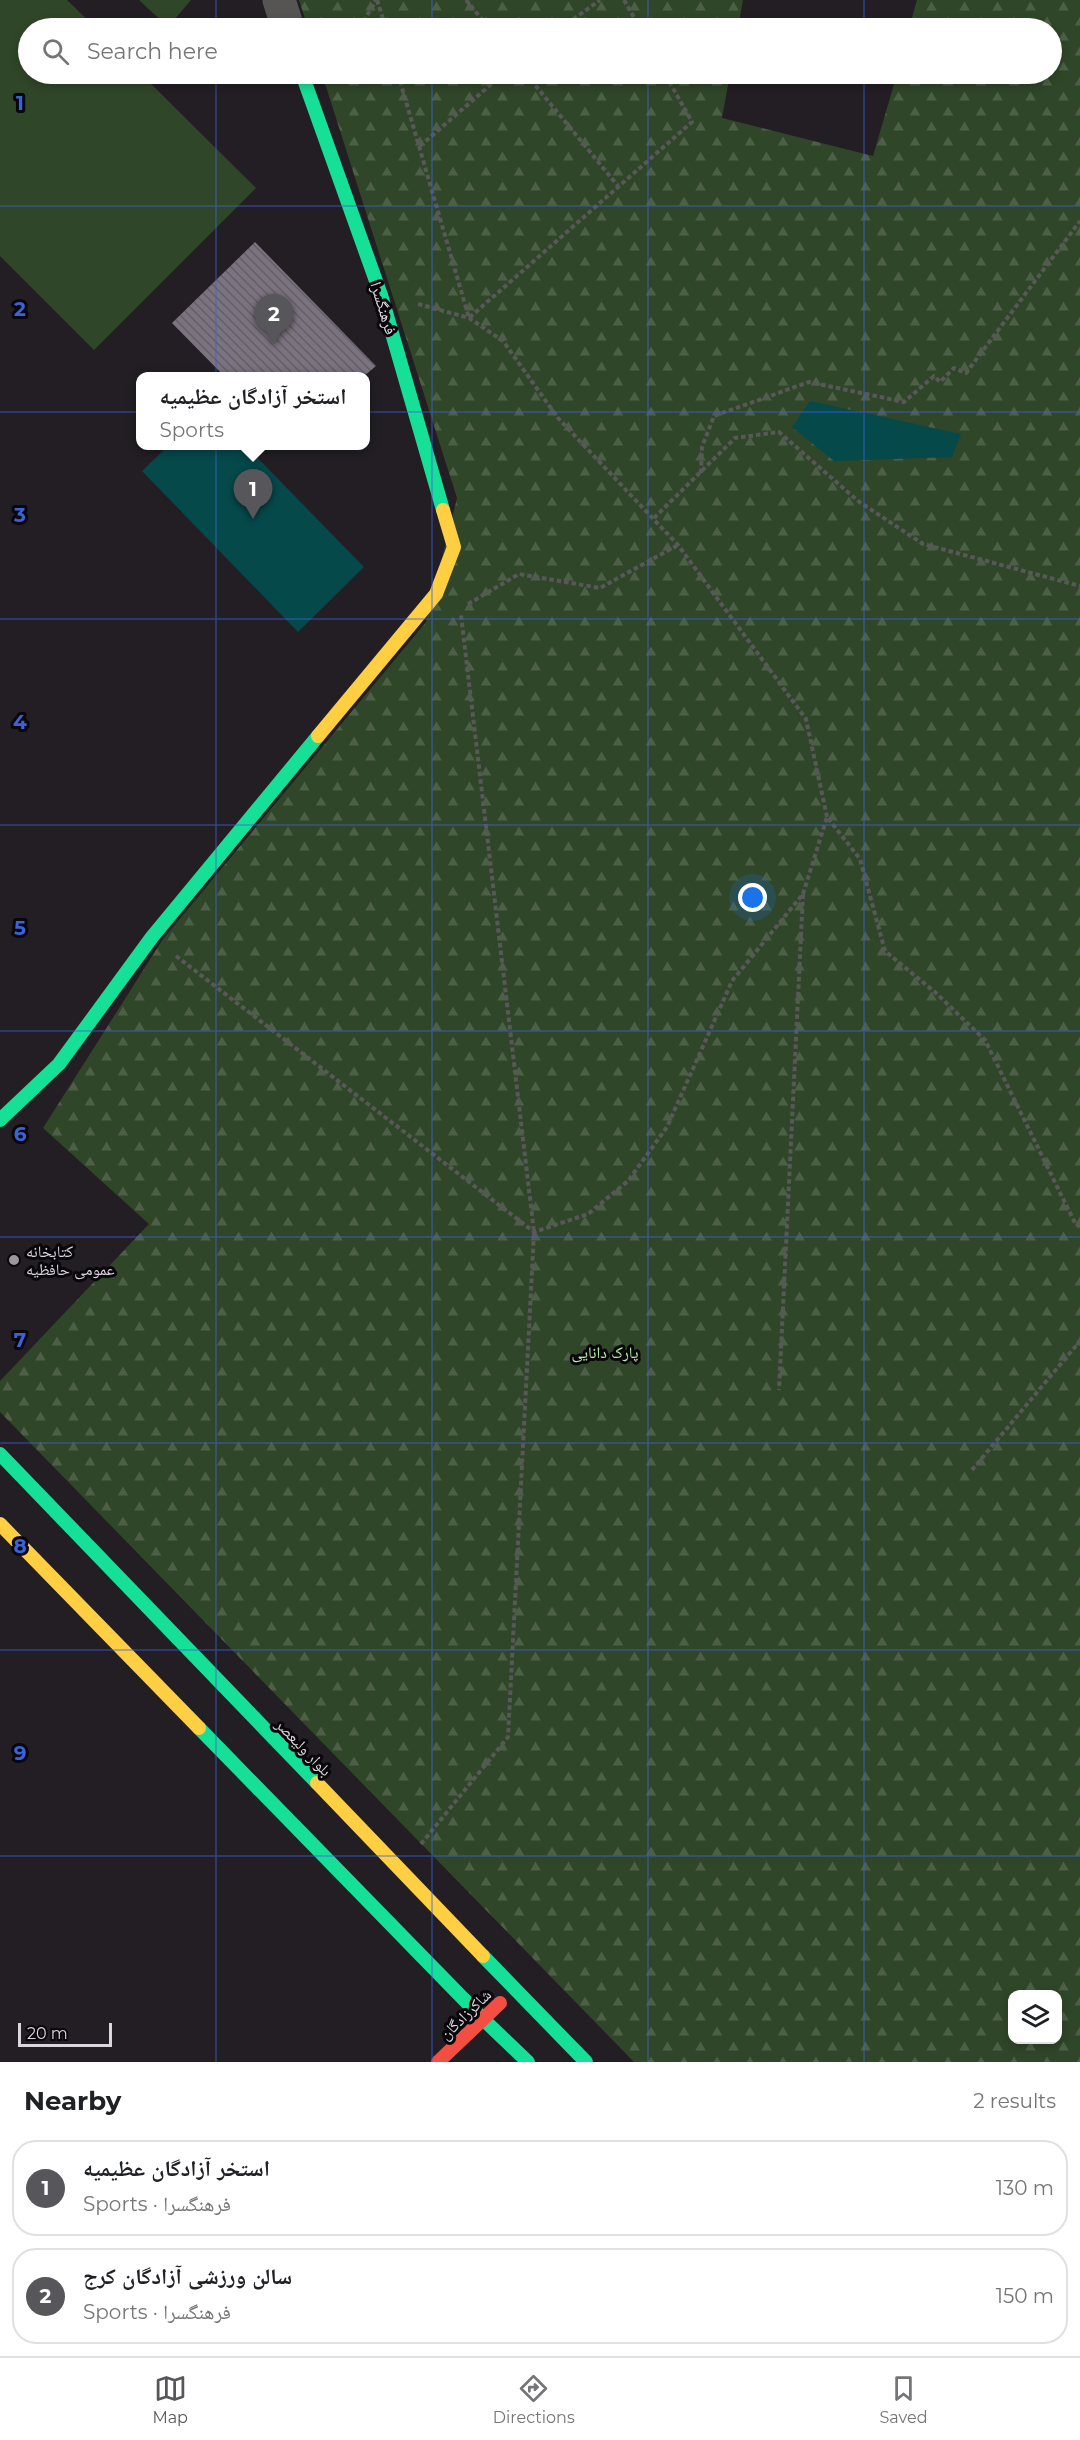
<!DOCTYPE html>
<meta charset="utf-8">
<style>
body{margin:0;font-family:Montserrat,"Noto Naskh Arabic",sans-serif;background:#f2f2f2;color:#202124}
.controls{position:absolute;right:18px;bottom:18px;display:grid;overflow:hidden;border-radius:12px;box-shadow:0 3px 9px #0003}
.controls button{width:54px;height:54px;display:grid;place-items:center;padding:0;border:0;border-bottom:2px solid #e0e0e0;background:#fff;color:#202124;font:30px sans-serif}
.scale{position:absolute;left:18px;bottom:15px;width:94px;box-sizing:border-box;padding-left:6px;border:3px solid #dbd6de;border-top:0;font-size:16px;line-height:21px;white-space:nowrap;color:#dbd6de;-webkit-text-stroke:4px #0a070c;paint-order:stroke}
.you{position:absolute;left:753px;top:898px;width:21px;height:21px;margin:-15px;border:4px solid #fff;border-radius:50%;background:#1a73e8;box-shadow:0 0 0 9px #1a73e833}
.badge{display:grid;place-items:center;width:39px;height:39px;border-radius:50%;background:#57565a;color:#fff;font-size:20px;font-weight:700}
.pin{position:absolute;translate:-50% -50px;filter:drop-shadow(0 2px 3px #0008)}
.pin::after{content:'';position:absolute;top:32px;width:21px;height:18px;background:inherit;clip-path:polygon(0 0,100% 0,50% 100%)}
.popup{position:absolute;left:136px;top:372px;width:234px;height:78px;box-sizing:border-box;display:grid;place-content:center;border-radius:12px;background:#fff;filter:drop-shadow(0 2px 4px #0005);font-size:20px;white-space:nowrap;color:#757577}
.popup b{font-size:22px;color:#202124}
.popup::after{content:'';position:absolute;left:50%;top:100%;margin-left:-12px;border:12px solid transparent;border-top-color:#fff}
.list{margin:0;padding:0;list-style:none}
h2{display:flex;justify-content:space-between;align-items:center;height:78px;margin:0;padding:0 24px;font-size:26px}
h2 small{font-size:20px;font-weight:400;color:#757577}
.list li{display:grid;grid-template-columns:39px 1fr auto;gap:18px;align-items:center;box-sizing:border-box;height:96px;margin:0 12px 12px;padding:0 12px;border:2px solid #e0e0e0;border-radius:24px}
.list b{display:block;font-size:22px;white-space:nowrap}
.list p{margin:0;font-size:20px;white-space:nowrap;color:#757577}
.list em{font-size:20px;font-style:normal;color:#757577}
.icon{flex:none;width:33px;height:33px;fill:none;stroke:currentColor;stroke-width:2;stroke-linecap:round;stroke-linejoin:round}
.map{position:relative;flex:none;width:1080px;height:2062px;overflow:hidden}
.search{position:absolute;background:#fff;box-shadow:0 3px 9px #0003;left:18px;right:18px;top:18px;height:66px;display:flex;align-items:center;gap:15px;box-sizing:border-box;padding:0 21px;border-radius:33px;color:#757577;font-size:22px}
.sheet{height:294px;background:#fff}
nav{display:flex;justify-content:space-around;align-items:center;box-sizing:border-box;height:84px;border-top:2px solid #e0e0e0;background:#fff;font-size:16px;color:#757577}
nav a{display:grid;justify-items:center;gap:3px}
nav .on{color:#57565a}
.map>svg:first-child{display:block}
.forest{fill:url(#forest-firs);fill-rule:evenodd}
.garden{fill:#304628}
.water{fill:#05494b}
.building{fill:url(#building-back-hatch)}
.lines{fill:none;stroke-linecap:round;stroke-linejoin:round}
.path{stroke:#595859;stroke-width:4;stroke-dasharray:4.5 3;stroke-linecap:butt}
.street{stroke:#575554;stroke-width:33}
.fast{stroke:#16e098;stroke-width:14}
.slow{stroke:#ffcf43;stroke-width:14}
.jam{stroke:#f24e42;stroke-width:14}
.grid{fill:none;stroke:#3a62d9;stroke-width:1.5;stroke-opacity:0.55}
.poi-dot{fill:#9a969d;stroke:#0a070c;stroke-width:2}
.labels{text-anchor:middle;stroke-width:6;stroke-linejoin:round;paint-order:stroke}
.street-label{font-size:16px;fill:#dbd6de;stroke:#0a070c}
.poi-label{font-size:16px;fill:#dbd6de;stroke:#0a070c;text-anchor:start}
.park-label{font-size:16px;fill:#b8efa7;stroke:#0a070c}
.grid-label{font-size:20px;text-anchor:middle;font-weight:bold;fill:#3a62d9;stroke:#0a070c;stroke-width:6;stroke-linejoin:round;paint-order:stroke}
</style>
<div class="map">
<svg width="1080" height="2062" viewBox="0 0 1080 2062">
<defs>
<pattern id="forest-firs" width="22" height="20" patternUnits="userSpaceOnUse" patternTransform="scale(1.5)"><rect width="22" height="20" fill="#304628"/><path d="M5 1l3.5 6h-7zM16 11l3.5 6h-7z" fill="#4d6047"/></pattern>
<pattern id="building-back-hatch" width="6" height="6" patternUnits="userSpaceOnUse" patternTransform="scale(1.5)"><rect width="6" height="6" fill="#7b737f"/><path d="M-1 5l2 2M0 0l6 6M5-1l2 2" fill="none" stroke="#645f67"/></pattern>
</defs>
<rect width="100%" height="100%" fill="#221e24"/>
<!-- forest -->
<path class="forest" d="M299,0h444l-5,28h-430z
M917,0h163v2062h-446l-634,-650v-31l149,-157 -106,-96 120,-189 263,-317 31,-124 -135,-424h408l-8,44 151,38 24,-82h155v-46h-143zM1012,1994h46v46h-46z"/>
<!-- garden -->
<path class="garden" d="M0,0h67l29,28h-68v46h113l115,114 -162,162 -94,-94z
M139,0h52l-23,27z"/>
<!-- water -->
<path class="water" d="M810,401l151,33 -9,23 -118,4 -42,-34z
M168,446h78l118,121 -66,65 -156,-161z"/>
<!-- building -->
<path class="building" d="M255,242l121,124 -12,10h-140l-52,-53z"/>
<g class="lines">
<!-- path -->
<path class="path" d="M377,0l9,28
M466,0l23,28
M624,0l16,28
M360,28l16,-28
M561,28l39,-28
M398,74l71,244 223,-196 -27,-48
M526,74l92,112
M420,146l83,-72
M418,304l51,14 34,23 55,77 120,127 128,174 21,98
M701,473l1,-26 12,-31 95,-34 95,20 30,-26 6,6 14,-14 12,5 114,-152
M654,518l81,-80 44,-6 79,69 65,43 157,42
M468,604l51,-30 81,14 78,-43
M803,894l24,-77 33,42 25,92 51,42 49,47 90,183 5,4
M176,956l358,276 54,-18 40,-33 39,-54 65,-146 71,-87 -24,496
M972,1470l108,-129
M421,1844l87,-107 26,-505 -73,-617"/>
<!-- street -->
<path class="street" d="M279,0l9,28"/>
<!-- fast -->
<path class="fast" d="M302,74l79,221 62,215
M0,1120l59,-56 93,-127 166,-201
M0,1454l317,329
M199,1728l285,292 44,42
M483,1956l103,106"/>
<!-- slow -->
<path class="slow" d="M318,736l118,-142 18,-47 -11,-37
M0,1524l199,204
M317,1783l166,173"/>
<!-- jam -->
<path class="jam" d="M438,2062l62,-59"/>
</g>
<!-- grid -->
<path class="grid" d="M216,0v28M432,0v28M648,0v28M864,0v28M216,74v1988M432,74v1988M648,74v1988M864,74v1988M0,206h1080M0,412h1080M0,619h1080M0,825h1080M0,1031h1080M0,1237h1080M0,1443h1080M0,1650h1080M0,1856h1080"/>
<!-- markers -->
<circle class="poi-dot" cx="14" cy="1260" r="6"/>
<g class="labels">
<!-- street labels -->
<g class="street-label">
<text transform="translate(384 308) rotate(73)" y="6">فرهنگسرا</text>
<text transform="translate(304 1747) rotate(46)" y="6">بلوار ولیعصر</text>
<text transform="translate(465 2014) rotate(-44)" y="6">شاکرزادگان</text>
</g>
<!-- poi labels -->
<g class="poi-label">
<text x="26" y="1257">کتابخانه<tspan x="26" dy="18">عمومی حافظیه</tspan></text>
</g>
<!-- park labels -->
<g class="park-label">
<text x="605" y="1358">پارک دانایی</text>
</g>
</g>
<g class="grid-label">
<text x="20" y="110">1</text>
<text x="20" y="316">2</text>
<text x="20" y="522">3</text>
<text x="20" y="729">4</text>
<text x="20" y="935">5</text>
<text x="20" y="1141">6</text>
<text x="20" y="1347">7</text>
<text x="20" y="1553">8</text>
<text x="20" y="1760">9</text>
</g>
</svg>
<div class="controls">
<button><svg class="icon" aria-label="layers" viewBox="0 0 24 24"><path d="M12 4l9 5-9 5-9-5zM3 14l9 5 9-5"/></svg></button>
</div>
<div class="scale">20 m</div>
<div class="you"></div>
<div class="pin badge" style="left:253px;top:519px">1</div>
<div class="popup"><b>استخر آزادگان عظیمیه</b>Sports</div>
<div class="pin badge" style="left:274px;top:344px">2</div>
<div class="search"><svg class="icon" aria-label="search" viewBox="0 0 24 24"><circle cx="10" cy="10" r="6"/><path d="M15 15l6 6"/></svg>Search here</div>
</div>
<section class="sheet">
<h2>Nearby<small>2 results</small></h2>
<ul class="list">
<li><span class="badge">1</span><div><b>استخر آزادگان عظیمیه</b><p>Sports · فرهنگسرا</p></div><em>130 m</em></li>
<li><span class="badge">2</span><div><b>سالن ورزشی آزادگان کرج</b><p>Sports · فرهنگسرا</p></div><em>150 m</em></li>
</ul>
</section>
<nav>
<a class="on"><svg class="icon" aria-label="map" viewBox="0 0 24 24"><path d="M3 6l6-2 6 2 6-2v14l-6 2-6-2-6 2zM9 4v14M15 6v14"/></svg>Map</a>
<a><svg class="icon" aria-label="directions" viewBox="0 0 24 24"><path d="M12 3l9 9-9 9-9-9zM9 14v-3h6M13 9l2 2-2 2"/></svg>Directions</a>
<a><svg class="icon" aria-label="saved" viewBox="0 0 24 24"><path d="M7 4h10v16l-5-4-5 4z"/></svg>Saved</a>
</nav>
